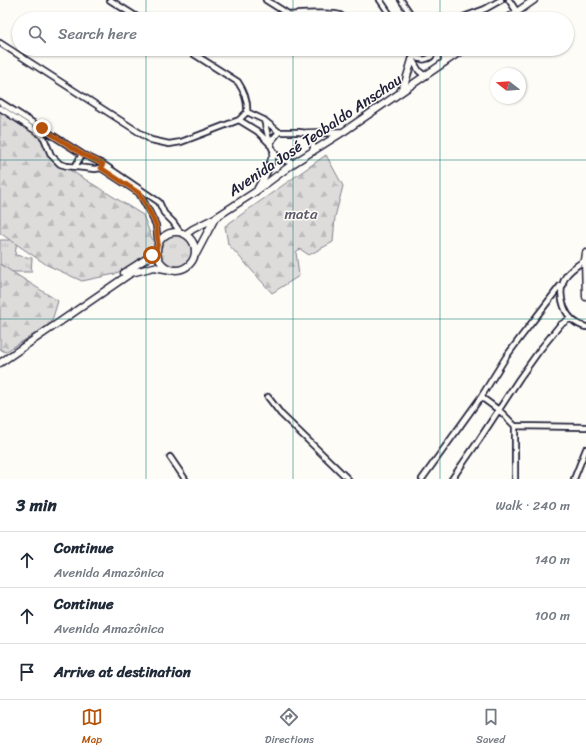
<!DOCTYPE html>
<meta charset="utf-8">
<style>
body{margin:0;font-family:Sriracha,sans-serif;background:#f6f6f7;color:#1f2937}
.compass{position:absolute;left:490px;top:68px;width:36px;height:36px;border-radius:50%;background:#fff;box-shadow:0 1px 3px #0004;rotate:287deg}
.stop{position:absolute;width:12px;height:12px;margin:-9px;border:3px solid #b45309;border-radius:50%;background:#fff}
.stop.end{background:#b45309;border-color:#fff;box-shadow:0 1px 4px #0008}
.list{margin:0;padding:0;list-style:none}
h2{display:flex;justify-content:space-between;align-items:center;height:52px;margin:0;padding:0 16px;font-size:17px}
h2 small{font-size:13px;font-weight:400;color:#747a83}
.list li{display:grid;grid-template-columns:26px 1fr auto;gap:12px;align-items:center;box-sizing:border-box;height:56px;padding:0 16px;border-top:1px solid #e0e1e3}
.list b{display:block;font-size:15px;white-space:nowrap}
.list p{margin:0;font-size:13px;white-space:nowrap;color:#747a83}
.list em{font-size:13px;font-style:normal;color:#747a83}
.icon{flex:none;width:22px;height:22px;fill:none;stroke:currentColor;stroke-width:2;stroke-linecap:round;stroke-linejoin:round}
.map{position:relative;flex:none;width:586px;height:479px;overflow:hidden}
.search{position:absolute;background:#fff;box-shadow:0 1px 3px #0004;left:12px;right:12px;top:12px;height:44px;display:flex;align-items:center;gap:10px;box-sizing:border-box;padding:0 14px;border-radius:22px;color:#747a83;font-size:15px}
.sheet{height:220px;background:#fff}
nav{display:flex;justify-content:space-around;align-items:center;box-sizing:border-box;height:56px;border-top:1px solid #e0e1e3;background:#fff;font-size:11px;color:#747a83}
nav a{display:grid;justify-items:center;gap:2px}
nav .on{color:#b45309}
.map>svg:first-child{display:block}
.grass{fill:url(#grass-tufts);stroke:#807f8b}
.forest{fill:url(#forest-firs);stroke:#807f8b}
.lines{fill:none;stroke-linecap:round;stroke-linejoin:round}
.street-casing{stroke:#22223b;stroke-width:8}
.secondary-casing{stroke:#22223b;stroke-width:9}
.street{stroke:#fdfcf7;stroke-width:4.5}
.secondary{stroke:#fdfcf7;stroke-width:6}
.route{stroke:#b45309;stroke-width:5}
.grid{fill:none;stroke:#0f766e;stroke-width:1;stroke-opacity:0.55}
.labels{text-anchor:middle;stroke-width:3;stroke-linejoin:round;paint-order:stroke}
.street-label{font-size:15px;fill:#22223b;stroke:#fdfcf7}
.park-label{font-size:15px;fill:#5a5a6b;stroke:#fdfcf7}
</style>
<div class="map">
<svg width="586" height="479" viewBox="0 0 586 479">
<defs>
<pattern id="grass-tufts" width="24" height="20" patternUnits="userSpaceOnUse"><rect width="24" height="20" fill="#dddcdb"/><path d="M3 7l-1-3M5 7V3M7 7l1-3M15 17l-1-3M17 17v-4M19 17l1-3" fill="none" stroke="#bdbcbd"/></pattern>
<pattern id="forest-firs" width="22" height="20" patternUnits="userSpaceOnUse"><rect width="22" height="20" fill="#dddcdb"/><path d="M5 1l3.5 6h-7zM16 11l3.5 6h-7z" fill="#bdbcbd"/></pattern>
</defs>
<rect width="100%" height="100%" fill="#fdfcf7"/>
<filter id="ink" filterUnits="userSpaceOnUse"><feTurbulence type="fractalNoise" baseFrequency=".025" numOctaves="2"/><feDisplacementMap in="SourceGraphic" scale="8" xChannelSelector="R" yChannelSelector="G"/><feConvolveMatrix kernelMatrix="1 2 1 2 8 2 1 2 1" color-interpolation-filters="sRGB"/></filter>
<g filter="url(#ink)">
<!-- grass -->
<path class="grass" d="M160 251a16 16 0 1 1 32 0a16 16 0 1 1-32 0Z
M0,240h17l-2,15 17,3 -1,14h-25l-6,-7z"/>
<!-- forest -->
<path class="forest" d="M0,110l40,27 25,30 78,48 13,34 -41,25 -33,7 -35,-16 -47,-32z
M326,155l17,31 -8,31 -2,25 -24,13 -9,-6 -4,3 3,24 -27,17 -44,-49 -3,-18z
M0,264l58,37 -7,23 -46,28 -5,-3z"/>
<g class="lines">
<defs>
<path id="street" d="M110,0l30,19
M266,0l30,19
M380,0l13,19
M401,0l13,19
M509,0l8,12
M290,15c8,-1 44,-3 50,0 2,1 3,3 5,4
M458,19l27,-10 16,-9
M0,43l151,97 18,4 12,-2 58,-22 8,-8
M186,49l52,33c6,9 10,19 9,30
M410,49l1,5c9,7 20,9 24,-5
M444,49v14
M412,59l7,12 6,5
M0,102l82,52 21,10 56,38 5,11 9,9 7,10
M0,108l39,25 5,5 7,17 9,9 7,2 28,3 6,-1 38,25 10,18 7,14 2,18
M247,112l17,8 15,12h20l8,1 5,5 1,7v7
M239,120l18,11 12,12
M264,120c3,11 6,31 15,38 4,3 10,4 15,5
M270,145l3,-6 6,-7
M75,167l7,-13
M585,260c-7,5 -14,9 -19,16 -11,19 -1,46 20,51
M268,397l13,17 67,65
M481,397l19,14 15,15 71,1
M170,457l15,22
M422,479l59,-82 25,-40 14,-19 40,-52 3,-1
M452,479l27,-39 40,-61 20,-28 21,-26 11,-7
M515,479v-53
M574,479l12,-30"/>
<path id="secondary" d="M507,19l27,-19
M400,92l5,-9 7,-23
M307,133l36,-1
M258,188c7,-11 12,-23 16,-35
M157 251a19 19 0 1 1 38 0a19 19 0 1 1-38 0Z
M186,234l7,-5 22,-11 40,-26 39,-29 49,-31 121,-83
M586,253l-1,7 1,37
M196,254l19,-36
M124,273l28,-18 4,-6
M0,363l131,-90 23,-6 17,3"/>
</defs>
<!-- street casing -->
<use href="#street" class="street-casing"/>
<!-- secondary casing -->
<use href="#secondary" class="secondary-casing"/>
<!-- street -->
<use href="#street" class="street"/>
<!-- secondary -->
<use href="#secondary" class="secondary"/>
</g>
</g>
<g class="lines" filter="url(#ink)">
<!-- route -->
<path class="route" d="M42,128l40,26 21,10 -2,4 38,25 10,18 7,14 2,18 -2,7 -4,5"/>
</g>
<!-- grid -->
<path class="grid" d="M146,0v19M293,0v19M440,0v19M146,49v430M293,49v430M440,49v430M0,160h586M0,319h586"/>
<g class="labels">
<!-- street labels -->
<g class="street-label">
<text transform="translate(315 135) rotate(-34)" y="5">Avenida José Teobaldo Anschau</text>
</g>
<!-- park labels -->
<g class="park-label">
<text x="301" y="219">mata</text>
</g>
</g>
</svg>
<svg class="compass" viewBox="-18 -18 36 36"><path d="M0-13l5 13h-10z" fill="#e53935"/><path d="M0 13l5-13h-10z" fill="#747a83"/></svg>
<div class="stop" style="left:152px;top:255px"></div>
<div class="stop end" style="left:42px;top:128px"></div>
<div class="search"><svg class="icon" aria-label="search" viewBox="0 0 24 24"><circle cx="10" cy="10" r="6"/><path d="M15 15l6 6"/></svg>Search here</div>
</div>
<section class="sheet">
<h2>3 min<small>Walk · 240 m</small></h2>
<ul class="list">
<li><svg class="icon" aria-label="ahead" viewBox="0 0 24 24"><path d="M12 20V5M6 11l6-6 6 6"/></svg><div><b>Continue</b><p>Avenida Amazônica</p></div><em>140 m</em></li>
<li><svg class="icon" aria-label="ahead" viewBox="0 0 24 24"><path d="M12 20V5M6 11l6-6 6 6"/></svg><div><b>Continue</b><p>Avenida Amazônica</p></div><em>100 m</em></li>
<li><svg class="icon" aria-label="arrive" viewBox="0 0 24 24"><path d="M6 21V4h12l-3 4 3 4H6"/></svg><div><b>Arrive at destination</b></div></li>
</ul>
</section>
<nav>
<a class="on"><svg class="icon" aria-label="map" viewBox="0 0 24 24"><path d="M3 6l6-2 6 2 6-2v14l-6 2-6-2-6 2zM9 4v14M15 6v14"/></svg>Map</a>
<a><svg class="icon" aria-label="directions" viewBox="0 0 24 24"><path d="M12 3l9 9-9 9-9-9zM9 14v-3h6M13 9l2 2-2 2"/></svg>Directions</a>
<a><svg class="icon" aria-label="saved" viewBox="0 0 24 24"><path d="M7 4h10v16l-5-4-5 4z"/></svg>Saved</a>
</nav>
